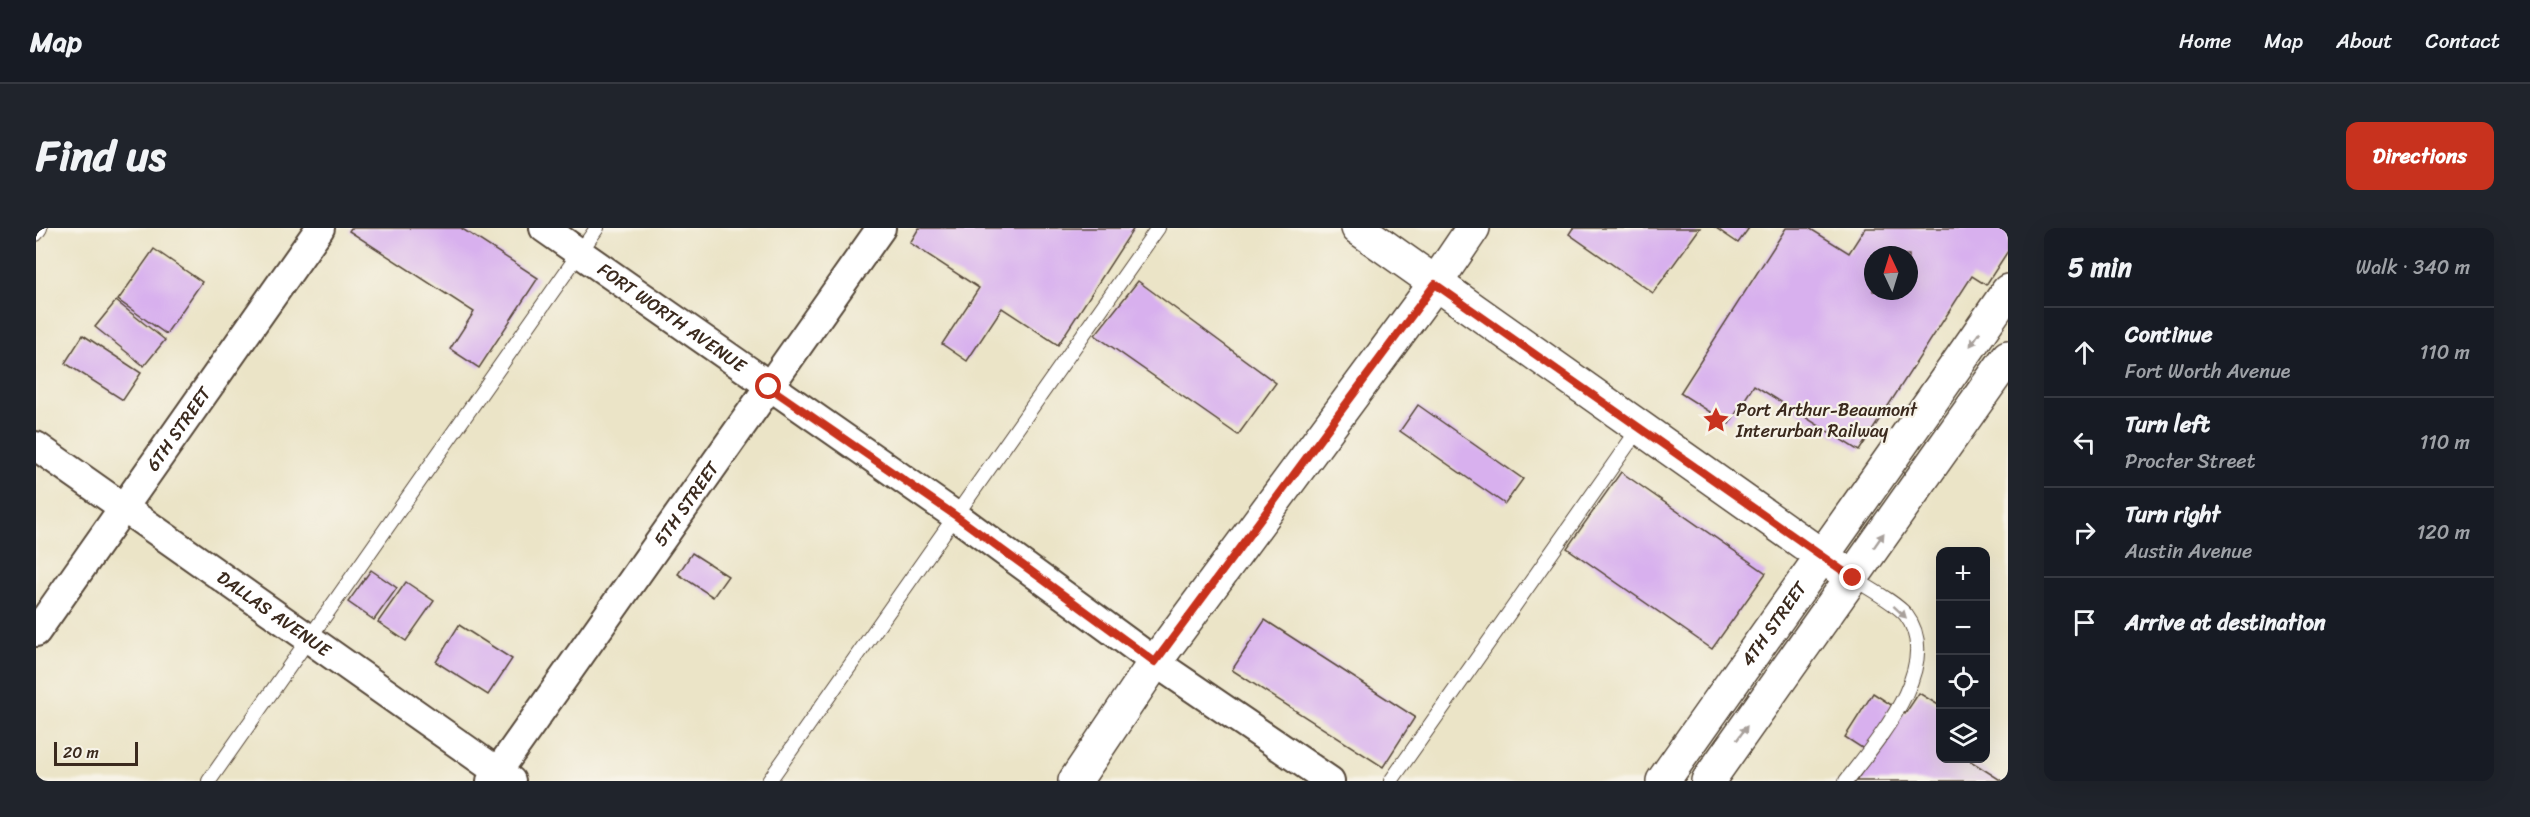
<!DOCTYPE html>
<meta charset="utf-8">
<style>
body{margin:0;font-family:Sriracha,sans-serif;background:#20242c;color:#f1f3f6}
.controls{position:absolute;right:18px;bottom:18px;display:grid;overflow:hidden;border-radius:12px;box-shadow:0 6px 24px #0002}
.controls button{width:54px;height:54px;display:grid;place-items:center;padding:0;border:0;border-bottom:2px solid #363941;background:#171b24;color:#f1f3f6;font:30px sans-serif}
.compass{position:absolute;left:1828px;top:18px;width:54px;height:54px;border-radius:50%;background:#171b24;box-shadow:0 6px 24px #0002;rotate:356deg}
.scale{position:absolute;left:18px;bottom:15px;width:84px;box-sizing:border-box;padding-left:6px;border:3px solid #3b2a1e;border-top:0;font-size:16px;line-height:21px;white-space:nowrap;color:#3b2a1e;-webkit-text-stroke:4px #f7f3e8;paint-order:stroke}
.stop{position:absolute;width:18px;height:18px;margin:-14px;border:4px solid #c8321e;border-radius:50%;background:#fff}
.stop.end{background:#c8321e;border-color:#fff;box-shadow:0 2px 6px #0008}
.list{margin:0;padding:0;list-style:none}
h2{display:flex;justify-content:space-between;align-items:center;height:78px;margin:0;padding:0 24px;font-size:26px}
h2 small{font-size:20px;font-weight:400;color:#9ea1a6}
.list li{display:grid;grid-template-columns:39px 1fr auto;gap:18px;align-items:center;box-sizing:border-box;height:90px;padding:0 24px;border-top:2px solid #363941}
.list b{display:block;font-size:22px;white-space:nowrap}
.list p{margin:0;font-size:20px;white-space:nowrap;color:#9ea1a6}
.list em{font-size:20px;font-style:normal;color:#9ea1a6}
.icon{flex:none;width:33px;height:33px;fill:none;stroke:currentColor;stroke-width:2;stroke-linecap:round;stroke-linejoin:round}
.map{position:relative;flex:none;width:1972px;height:553px;overflow:hidden;border-radius:12px}
header{display:flex;align-items:center;gap:36px;box-sizing:border-box;height:84px;padding:0 30px;background:#171b24;border-bottom:2px solid #363941}
header strong{font-size:28px}
nav{display:flex;gap:33px;margin-inline-start:auto;font-size:21px}
.intro{display:flex;align-items:center;justify-content:space-between;box-sizing:border-box;height:144px;padding:0 36px}
h1{margin:0;font-size:42px}
.button{padding:15px 27px;border-radius:12px;background:#c8321e;color:#fff;font-size:21px;font-weight:700}
main{display:flex;gap:36px;padding:0 36px}
aside{flex:1;background:#171b24;border-radius:12px;box-shadow:0 6px 24px #0002}
.map>svg:first-child{display:block}
.building{fill:#d8b0ee;fill-rule:evenodd}
.lines{fill:none;stroke-linecap:round;stroke-linejoin:round}
.service-casing{stroke:#554637;stroke-width:16}
.minor-casing{stroke:#554637;stroke-width:32}
.tertiary-casing{stroke:#554637;stroke-width:36}
.secondary-casing{stroke:#554637;stroke-width:36}
.service{stroke:#fff;stroke-width:14}
.minor{stroke:#fff;stroke-width:28}
.tertiary{stroke:#fff;stroke-width:33}
.secondary{stroke:#fff;stroke-width:33}
.oneway{fill:#a79f9a}
.route{stroke:#c8321e;stroke-width:8}
.labels{text-anchor:middle;stroke-width:4.5;stroke-linejoin:round;paint-order:stroke}
.street-label{font-size:18px;fill:#3b2a1e;stroke:#f7f3e8}
.poi-label{font-size:18px;fill:#3b2a1e;stroke:#f7f3e8;text-anchor:start}
</style>
<header>
<strong>Map</strong>
<nav><a>Home</a><a>Map</a><a>About</a><a>Contact</a></nav>
</header>
<div class="intro"><h1>Find us</h1><a class="button">Directions</a></div>
<main>
<div class="map">
<svg width="1972" height="553" viewBox="0 0 1972 553">
<rect width="100%" height="100%" fill="#f7f3e8"/>
<filter id="ink" filterUnits="userSpaceOnUse"><feTurbulence type="fractalNoise" baseFrequency=".0167" numOctaves="2"/><feDisplacementMap in="SourceGraphic" scale="12" xChannelSelector="R" yChannelSelector="G"/><feConvolveMatrix kernelMatrix="1 2 1 2 8 2 1 2 1" color-interpolation-filters="sRGB"/></filter>
<filter id="wash" filterUnits="userSpaceOnUse"><feTurbulence type="fractalNoise" baseFrequency=".008" numOctaves="4" result="noise"/><feDisplacementMap in="SourceGraphic" scale="24" xChannelSelector="R" yChannelSelector="G"/><feGaussianBlur stdDeviation="1.35" result="paint"/><feColorMatrix in="noise" values="0 0 0 0 0 0 0 0 0 0 0 0 0 0 0 0 0 1.4 0 .05"/><feComposite in="paint" operator="in"/></filter>
<g filter="url(#wash)">
<rect width="100%" height="100%" fill="#ebe4c7"/>
<g id="blocks">
<!-- building -->
<path class="building" d="M315,0h110l77,50 -59,90 -29,-19 24,-37 -125,-81z
M883,0h215l-76,117 -56,-37 -35,53 -25,-17 37,-56 -69,-45z
M1537,0h127l-47,65 -84,-59z
M1680,0h33l-11,15z
M1750,0h23l40,25 16,-25h143v23l-22,34 -14,-9 -113,175 -105,-66 -25,39 -49,-31zM1837,27h36v36h-36z
M118,21l48,33 -36,52 -48,-34z
M1102,53l138,102 -38,52 -143,-100z
M80,73l49,39 -21,26 -49,-39z
M47,107l58,38 -18,27 -58,-37z
M1382,177l105,74 -18,25 -105,-73z
M1585,244l145,101 -54,76 -145,-101z
M656,325l36,23 -15,21 -35,-23z
M335,342l26,18 -23,32 -26,-18z
M370,354l28,19 -28,40 -28,-19z
M1229,392l150,97 -32,50 -151,-97z
M423,397l53,34 -24,36 -52,-33z
M1837,465l32,21 14,-21 21,13v52h26l36,23h-146l17,-26 -28,-18z"/>
</g>
</g>
<g filter="url(#ink)">
<use href="#blocks" fill-opacity="0" stroke="#554637" stroke-width="1.5"/>
<g class="lines">
<defs>
<path id="service" d="M0,6l4,-6
M173,553l388,-553
M733,553l389,-553
M1355,553l249,-354
M1810,553c30,-39 98,-116 60,-166 -11,-13 -38,-27 -53,-37"/>
<g id="minor">
<path id="s1" d="M508,0l412,288 199,146 175,119"/>
<path id="s2" d="M0,218l475,335"/>
<path id="s3" d="M0,404l284,-404"/>
<path id="s4" d="M455,553l390,-553"/>
</g>
<g id="tertiary">
<path d="M1322,0l495,350"/>
<path id="s5" d="M1627,553c115,-164 232,-326 345,-490"/>
<path d="M1672,553l300,-424"/>
</g>
<path id="secondary" d="M1039,553l80,-119 280,-378 38,-56"/>
</defs>
<!-- service casing -->
<use href="#service" class="service-casing"/>
<!-- minor casing -->
<use href="#minor" class="minor-casing"/>
<!-- tertiary casing -->
<use href="#tertiary" class="tertiary-casing"/>
<!-- secondary casing -->
<use href="#secondary" class="secondary-casing"/>
<!-- service -->
<use href="#service" class="service"/>
<!-- minor -->
<use href="#minor" class="minor"/>
<!-- tertiary -->
<use href="#tertiary" class="tertiary"/>
<!-- secondary -->
<use href="#secondary" class="secondary"/>
</g>
<!-- one-way arrows -->
<defs><path id="oneway-solid" d="M-6-.8H1V-3.2L6.5 0L1 3.2V.8H-6Z" transform="scale(1.5)"/></defs>
<g class="oneway">
<use href="#oneway-solid" transform="translate(1939 111) rotate(124)"/>
<use href="#oneway-solid" transform="translate(1843 312) rotate(-55)"/>
<use href="#oneway-solid" transform="translate(1864 384) rotate(43)"/>
<use href="#oneway-solid" transform="translate(1706 505) rotate(-54)"/>
</g>
</g>
<g class="lines" filter="url(#ink)">
<!-- route -->
<path class="route" d="M733,159l187,129 199,146 280,-378 418,294"/>
</g>
<!-- icons -->
<defs>
<symbol id="sight-bare" viewBox="-9 -9 18 18"><path d="M0-6L1.8-2.2L6-1.7L2.9 1.2L3.7 5.4L0 3.3L-3.7 5.4L-2.9 1.2L-6-1.7L-1.8-2.2Z" fill="#c8321e" stroke="#f7f3e8" stroke-width="2.5" paint-order="stroke"/></symbol>
</defs>
<g fill-rule="evenodd">
<use href="#sight-bare" x="1661" y="173" width="38" height="38"/>
</g>
<g class="labels">
<!-- street labels -->
<g class="street-label">
<text dy="6" stroke="none"><textPath href="#s1" startOffset="156">FORT WORTH AVENUE</textPath></text>
<text dy="6" stroke="none"><textPath href="#s3" startOffset="248">6TH STREET</textPath></text>
<text dy="6" stroke="none"><textPath href="#s4" startOffset="339">5TH STREET</textPath></text>
<text dy="6" stroke="none"><textPath href="#s2" startOffset="291">DALLAS AVENUE</textPath></text>
<text dy="6" stroke="none"><textPath href="#s5" startOffset="192">4TH STREET</textPath></text>
</g>
<!-- poi labels -->
<g class="poi-label">
<text x="1700" y="188">Port Arthur-Beaumont<tspan x="1700" dy="21">Interurban Railway</tspan></text>
</g>
</g>
</svg>
<div class="controls">
<button>+</button>
<button>−</button>
<button><svg class="icon" aria-label="locate" viewBox="0 0 24 24"><circle cx="12" cy="12" r="6"/><path d="M12 2v4M12 18v4M2 12h4M18 12h4"/></svg></button>
<button><svg class="icon" aria-label="layers" viewBox="0 0 24 24"><path d="M12 4l9 5-9 5-9-5zM3 14l9 5 9-5"/></svg></button>
</div>
<svg class="compass" viewBox="-18 -18 36 36"><path d="M0-13l5 13h-10z" fill="#e53935"/><path d="M0 13l5-13h-10z" fill="#9ea1a6"/></svg>
<div class="scale">20 m</div>
<div class="stop" style="left:733px;top:159px"></div>
<div class="stop end" style="left:1817px;top:350px"></div>
</div>
<aside>
<h2>5 min<small>Walk · 340 m</small></h2>
<ul class="list">
<li><svg class="icon" aria-label="ahead" viewBox="0 0 24 24"><path d="M12 20V5M6 11l6-6 6 6"/></svg><div><b>Continue</b><p>Fort Worth Avenue</p></div><em>110 m</em></li>
<li><svg class="icon" aria-label="left" viewBox="0 0 24 24"><path d="M17 20v-9H6M10 6l-5 5 5 5"/></svg><div><b>Turn left</b><p>Procter Street</p></div><em>110 m</em></li>
<li><svg class="icon" aria-label="right" viewBox="0 0 24 24"><path d="M7 20v-9h11M14 6l5 5-5 5"/></svg><div><b>Turn right</b><p>Austin Avenue</p></div><em>120 m</em></li>
<li><svg class="icon" aria-label="arrive" viewBox="0 0 24 24"><path d="M6 21V4h12l-3 4 3 4H6"/></svg><div><b>Arrive at destination</b></div></li>
</ul>
</aside>
</main>
